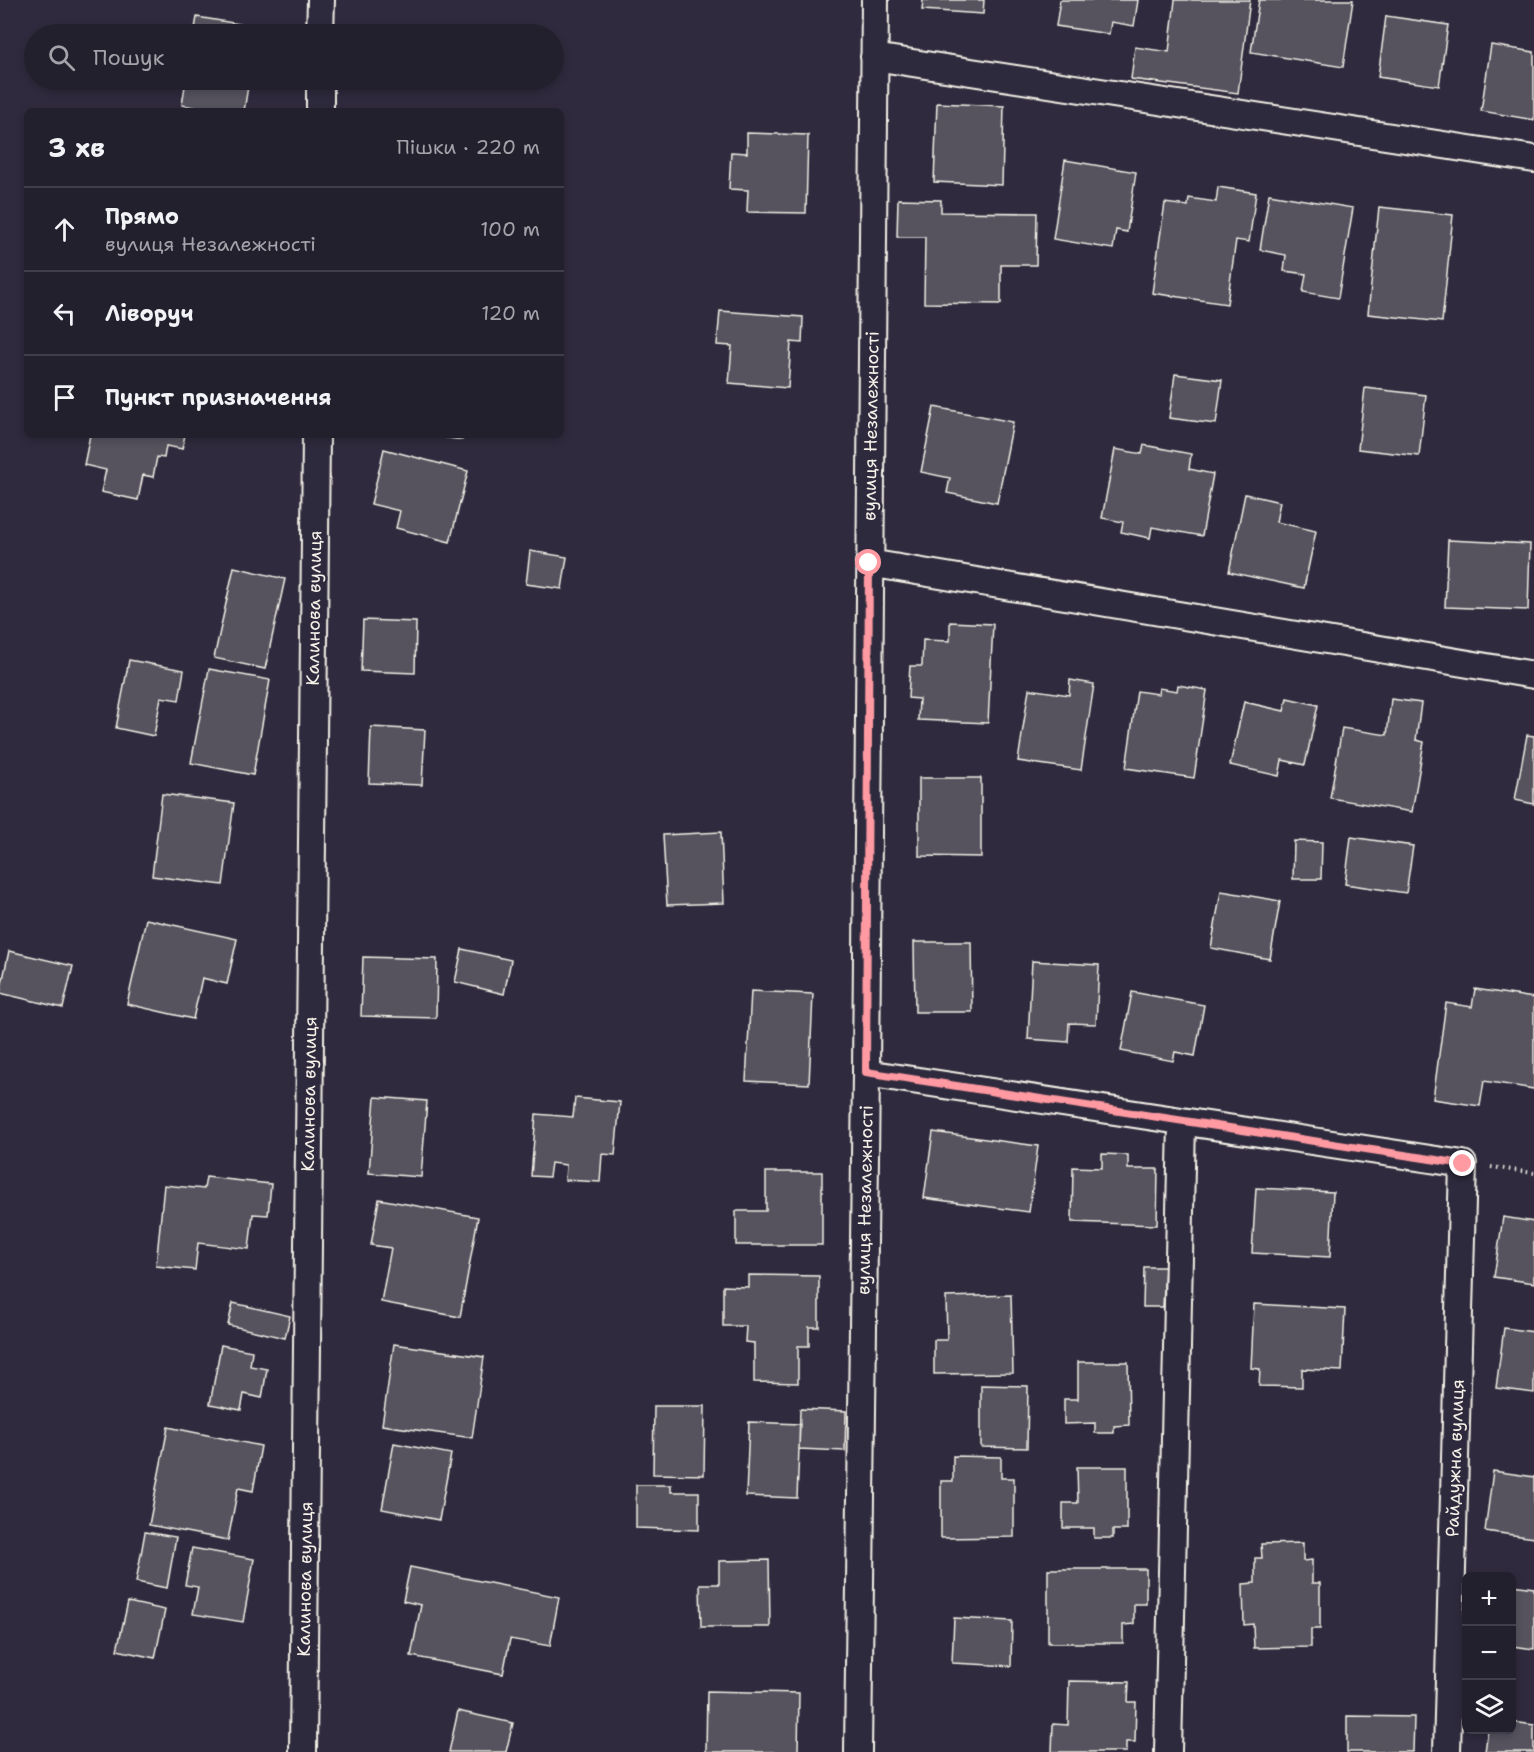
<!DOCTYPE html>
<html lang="uk">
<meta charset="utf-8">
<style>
body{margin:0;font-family:"Shantell Sans",sans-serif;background:#2b2836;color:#f1f3f6}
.controls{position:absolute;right:18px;bottom:18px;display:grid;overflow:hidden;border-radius:9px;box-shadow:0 3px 9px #0003}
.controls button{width:54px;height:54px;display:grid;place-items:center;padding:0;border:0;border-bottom:2px solid #403e4a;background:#23202e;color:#f1f3f6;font:30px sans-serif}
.stop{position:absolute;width:18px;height:18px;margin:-14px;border:4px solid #ff9aa2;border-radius:50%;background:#fff}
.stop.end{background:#ff9aa2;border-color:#fff;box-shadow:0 2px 6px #0008}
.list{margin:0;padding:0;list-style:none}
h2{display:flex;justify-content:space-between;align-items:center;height:78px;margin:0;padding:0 24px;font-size:26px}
h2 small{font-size:20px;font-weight:400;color:#a3a3aa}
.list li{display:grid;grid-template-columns:39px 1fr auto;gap:18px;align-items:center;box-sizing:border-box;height:84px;padding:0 24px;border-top:2px solid #403e4a}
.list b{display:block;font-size:22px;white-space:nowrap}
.list p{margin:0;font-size:20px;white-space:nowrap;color:#a3a3aa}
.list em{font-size:20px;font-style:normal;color:#a3a3aa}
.icon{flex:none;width:33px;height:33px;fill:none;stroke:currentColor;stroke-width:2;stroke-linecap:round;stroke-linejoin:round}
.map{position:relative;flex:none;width:1534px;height:1752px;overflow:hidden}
.search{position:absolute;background:#23202e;box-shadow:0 3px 9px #0003;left:24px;top:24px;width:540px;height:66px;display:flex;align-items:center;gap:15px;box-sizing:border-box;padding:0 21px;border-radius:33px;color:#a3a3aa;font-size:22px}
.panel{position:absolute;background:#23202e;box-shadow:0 3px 9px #0003;left:24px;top:108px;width:540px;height:330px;border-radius:9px}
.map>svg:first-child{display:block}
.building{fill:#56525f;stroke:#f4f1e8;stroke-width:1.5}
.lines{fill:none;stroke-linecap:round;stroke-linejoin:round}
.minor-casing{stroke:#f4f1e8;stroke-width:30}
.path{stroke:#f4f1e8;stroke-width:4;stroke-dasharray:1.5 4.5;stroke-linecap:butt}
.minor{stroke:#2f2a3d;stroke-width:26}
.route{stroke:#ff9aa2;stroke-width:8}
.labels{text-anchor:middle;stroke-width:4.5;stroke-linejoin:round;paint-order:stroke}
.street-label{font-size:18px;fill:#f4f1e8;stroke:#2f2a3d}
</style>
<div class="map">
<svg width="1534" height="1752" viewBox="0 0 1534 1752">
<rect width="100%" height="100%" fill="#2f2a3d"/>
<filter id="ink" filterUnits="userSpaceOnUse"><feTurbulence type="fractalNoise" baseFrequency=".0167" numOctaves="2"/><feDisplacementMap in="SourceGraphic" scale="12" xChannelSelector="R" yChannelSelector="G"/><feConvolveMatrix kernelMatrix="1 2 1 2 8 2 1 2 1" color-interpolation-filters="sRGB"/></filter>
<g filter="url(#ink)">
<!-- building -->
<path class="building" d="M923,0h61l-1,14 -61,-4z
M1060,0h78l-4,26 -23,-4 -2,12 -53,-8z
M1175,0h75l-12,93 -107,-14 4,-32 34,5z
M1259,0h94l-10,67 -92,-15z
M1386,16l62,9 -9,61 -61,-9z
M197,17l61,10 -1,7h-63z
M1491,45l43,7v68l-53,-9z
M166,80h83l-5,31h-29l-33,-6 3,-19 -20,-3z
M937,103l67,3 -2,79 -68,-3z
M747,133l61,2 -2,78 -59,-1 1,-22 -19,-1 2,-37 16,1z
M1065,160l71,12 -9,60 -11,-2 -3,19 -60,-10z
M1218,187l38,6 -7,49 -13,-2 -9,64 -75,-11 13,-90 23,3 1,-8 27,4z
M1269,194l84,14 -15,90 -35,-6 3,-18 -22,-3 2,-16 -26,-5z
M898,199l43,1v12l96,1 -1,52h-35v39l-77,-1 1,-66h-28z
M1379,207l74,8 -11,107 -74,-8z
M720,311l83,6 -1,26 -11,-1 -3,46 -59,-5 3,-37 -15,-1z
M1175,374l47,6 -6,44 -47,-6z
M1365,388l61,7 -7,61 -61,-7z
M934,407l79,15 -16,81 -50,-10 3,-15 -29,-6z
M90,435h95l-3,14 -16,-3 -2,12 -7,-1 -4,20 -10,-2 -5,25 -37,-8 5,-22 -22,-5z
M427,435h36l-1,5z
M1144,445l47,9 -2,15 24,5 -11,62 -50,-9 -2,11 -29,-6 2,-10 -21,-4 13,-69 27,5z
M384,449l84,22 -18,71 -54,-14 4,-17 -29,-7z
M1245,494l35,8 -4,20 40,9 -12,57 -75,-16z
M1448,540l82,4 -2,66 -83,-3z
M530,551l37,6 -5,32 -36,-5z
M234,567l51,12 -20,90 -51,-11z
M363,620l53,2 -1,51 -54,-2z
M950,622l43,2 -5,99 -70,-3 1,-21 -11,-1 2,-32h12l1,-26 27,1z
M129,660l55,10 -5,30 -18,-3 -7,39 -38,-8z
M209,669l61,11 -17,95 -62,-12z
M1070,680l24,4 -13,86 -63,-9 11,-72 40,6z
M1178,685l29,5 -13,88 -68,-10 11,-77 21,3 1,-6 18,3z
M1287,698l31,7 -13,60 -23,-5 -3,16 -49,-11 14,-63 40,9z
M1391,699l30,4 -5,37 8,2 -12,70 -82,-14 12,-70 45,7z
M371,727l54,3 -3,55 -53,-2z
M1527,735l7,1v68l-19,-4z
M919,778h62v79l-62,-1z
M162,794l72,9 -11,82 -71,-9z
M721,832l3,71 -57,2 -4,-70z
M1351,837l62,9 -7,47 -61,-9z
M1294,841l28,1 -1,37h-28z
M1221,891l59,10 -10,58 -59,-11z
M146,919l91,20 -10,45 -25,-6 -9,41 -66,-15z
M914,942h57l1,70h-57z
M462,949l49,11 -7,34 -49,-12z
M9,951l64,15 -10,42 -63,-15z
M363,957l74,2 -1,59 -75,-2z
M1032,961l67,4 -3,59 -27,-1 -1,19 -40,-3z
M1475,989l59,9v91l-50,-8 -4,25 -47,-7 13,-96 26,4z
M751,991l62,3 -4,90 -63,-3z
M1132,992l72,13 -9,51 -20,-4 -2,9 -52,-10z
M375,1097l52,4 -6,76 -52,-4z
M575,1098l45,4 -5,53 -13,-1 -2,28 -35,-2 1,-15 -15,-2 -2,14 -18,-1 5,-62 37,3z
M933,1132l105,14 -9,66 -105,-14z
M1102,1154l26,1v14h30l-1,56 -85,-3 1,-55 29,1z
M766,1172h56v73h-86v-34h30z
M206,1177l65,7 -3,31 -15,-1 -4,35 -51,-6 -3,27 -39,-4 8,-81 40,4z
M1256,1188l77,4 -3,65 -78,-4z
M379,1199l99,18 -18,100 -79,-15 10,-54 -20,-3z
M1503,1217l31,5v61l-40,-6z
M1144,1267h21l-2,40h-20z
M748,1275l71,1v51h-10v19h-11v37l-44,-1v-39l-9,-1 1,-16h-23v-40l25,1z
M1011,1295l2,78 -79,1v-34h13l-1,-43z
M233,1303l57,13 -5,22 -57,-13z
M1254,1304l91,5 -3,62 -40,-2v18l-43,-1 1,-17 -9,-1z
M1504,1328l30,4v61l-38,-5z
M394,1344l90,13 -12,81 -90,-13z
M221,1345l31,6 -2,15 17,3 -5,29 -18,-4 -3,16 -31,-6z
M1078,1362h50l1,63 -15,1v7h-19v-10l-31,1v-25h14z
M981,1385l47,1 -1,62 -46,-1z
M654,1406h51l-1,69 -51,-1z
M800,1409l46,2 -1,40 -46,-2z
M749,1422l51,2 -3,74 -51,-2z
M168,1427l93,19 -8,45 -15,-3 -10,52 -79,-15z
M394,1443l57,11 -12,66 -57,-11z
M953,1456l48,1v21h13v59l-73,1v-57h12z
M1077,1467h50v63h-14v8h-19v-10h-31v-25h15z
M1493,1471l41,6v61l-49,-7z
M636,1485h35v7h28v38l-63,-2z
M145,1532l31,5 -9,51 -31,-6z
M1303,1543v18l9,-1v23h8v46h-9v18l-57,1 -1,-24 -9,1 -1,-41 12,-1v-25h7l-1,-14z
M192,1548l62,11 -11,63 -50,-8 5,-27 -13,-2z
M769,1560l1,67h-69l-1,-43h19v-23z
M410,1567l149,30 -9,49 -40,-7 -7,35 -92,-18 10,-51 -18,-4z
M1048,1569h98v35h-12v20l-11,1v18h-75z
M1512,1585l22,3v61l-22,-3z
M128,1602l37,8 -10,48 -38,-8z
M954,1618l58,3 -1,45 -59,-3z
M1069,1681l60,1 -1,20h8l-1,40h-9v10h-74l1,-28 15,1z
M707,1691l92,2 -1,59h-92z
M458,1711l55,12 -7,29h-57z
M1347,1716l67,1 -1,35h-66z
M1512,1722l22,3v27h-49l3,-22h24z"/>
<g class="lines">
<defs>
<path id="minor" d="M320,34l1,-34
M874,57l660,102
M320,111v-31
M869,563l665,112
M866,1073l597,91 -16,588
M303,1752l13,-1317
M858,1752l8,-679 9,-1073
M1168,1752l14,-630"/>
</defs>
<!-- minor casing -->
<use href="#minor" class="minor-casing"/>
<!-- path -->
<path class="path" d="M1491,1167l43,6"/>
<!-- minor -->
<use href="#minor" class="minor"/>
</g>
</g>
<g class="lines" filter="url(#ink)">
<!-- route -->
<path class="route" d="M869,563l-3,509 597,92"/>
</g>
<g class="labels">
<!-- street labels -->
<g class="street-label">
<text transform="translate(871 426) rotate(-89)" y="6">вулиця Незалежності</text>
<text transform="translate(314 608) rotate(-89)" y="6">Калинова вулиця</text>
<text transform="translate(309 1094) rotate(-89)" y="6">Калинова вулиця</text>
<text transform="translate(865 1200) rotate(-89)" y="6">вулиця Незалежності</text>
<text transform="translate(1455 1458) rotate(-88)" y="6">Райдужна вулиця</text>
<text transform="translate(305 1579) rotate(-89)" y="6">Калинова вулиця</text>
</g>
</g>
</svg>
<div class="controls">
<button>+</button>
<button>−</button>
<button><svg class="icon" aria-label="layers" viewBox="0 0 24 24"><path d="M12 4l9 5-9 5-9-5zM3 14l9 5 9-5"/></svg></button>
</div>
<div class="stop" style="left:869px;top:563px"></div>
<div class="stop end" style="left:1463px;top:1164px"></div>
<div class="search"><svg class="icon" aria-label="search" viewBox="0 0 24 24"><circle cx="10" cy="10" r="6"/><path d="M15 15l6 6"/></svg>Пошук</div>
<section class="panel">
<h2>3 хв<small>Пішки · 220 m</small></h2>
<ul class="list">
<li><svg class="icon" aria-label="ahead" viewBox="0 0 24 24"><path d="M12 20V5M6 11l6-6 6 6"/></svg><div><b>Прямо</b><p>вулиця Незалежності</p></div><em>100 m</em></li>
<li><svg class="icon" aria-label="left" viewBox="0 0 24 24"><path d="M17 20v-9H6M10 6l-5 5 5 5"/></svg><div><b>Ліворуч</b></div><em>120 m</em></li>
<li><svg class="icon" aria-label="arrive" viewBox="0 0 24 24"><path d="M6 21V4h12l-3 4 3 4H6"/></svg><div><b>Пункт призначення</b></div></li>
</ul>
</section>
</div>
